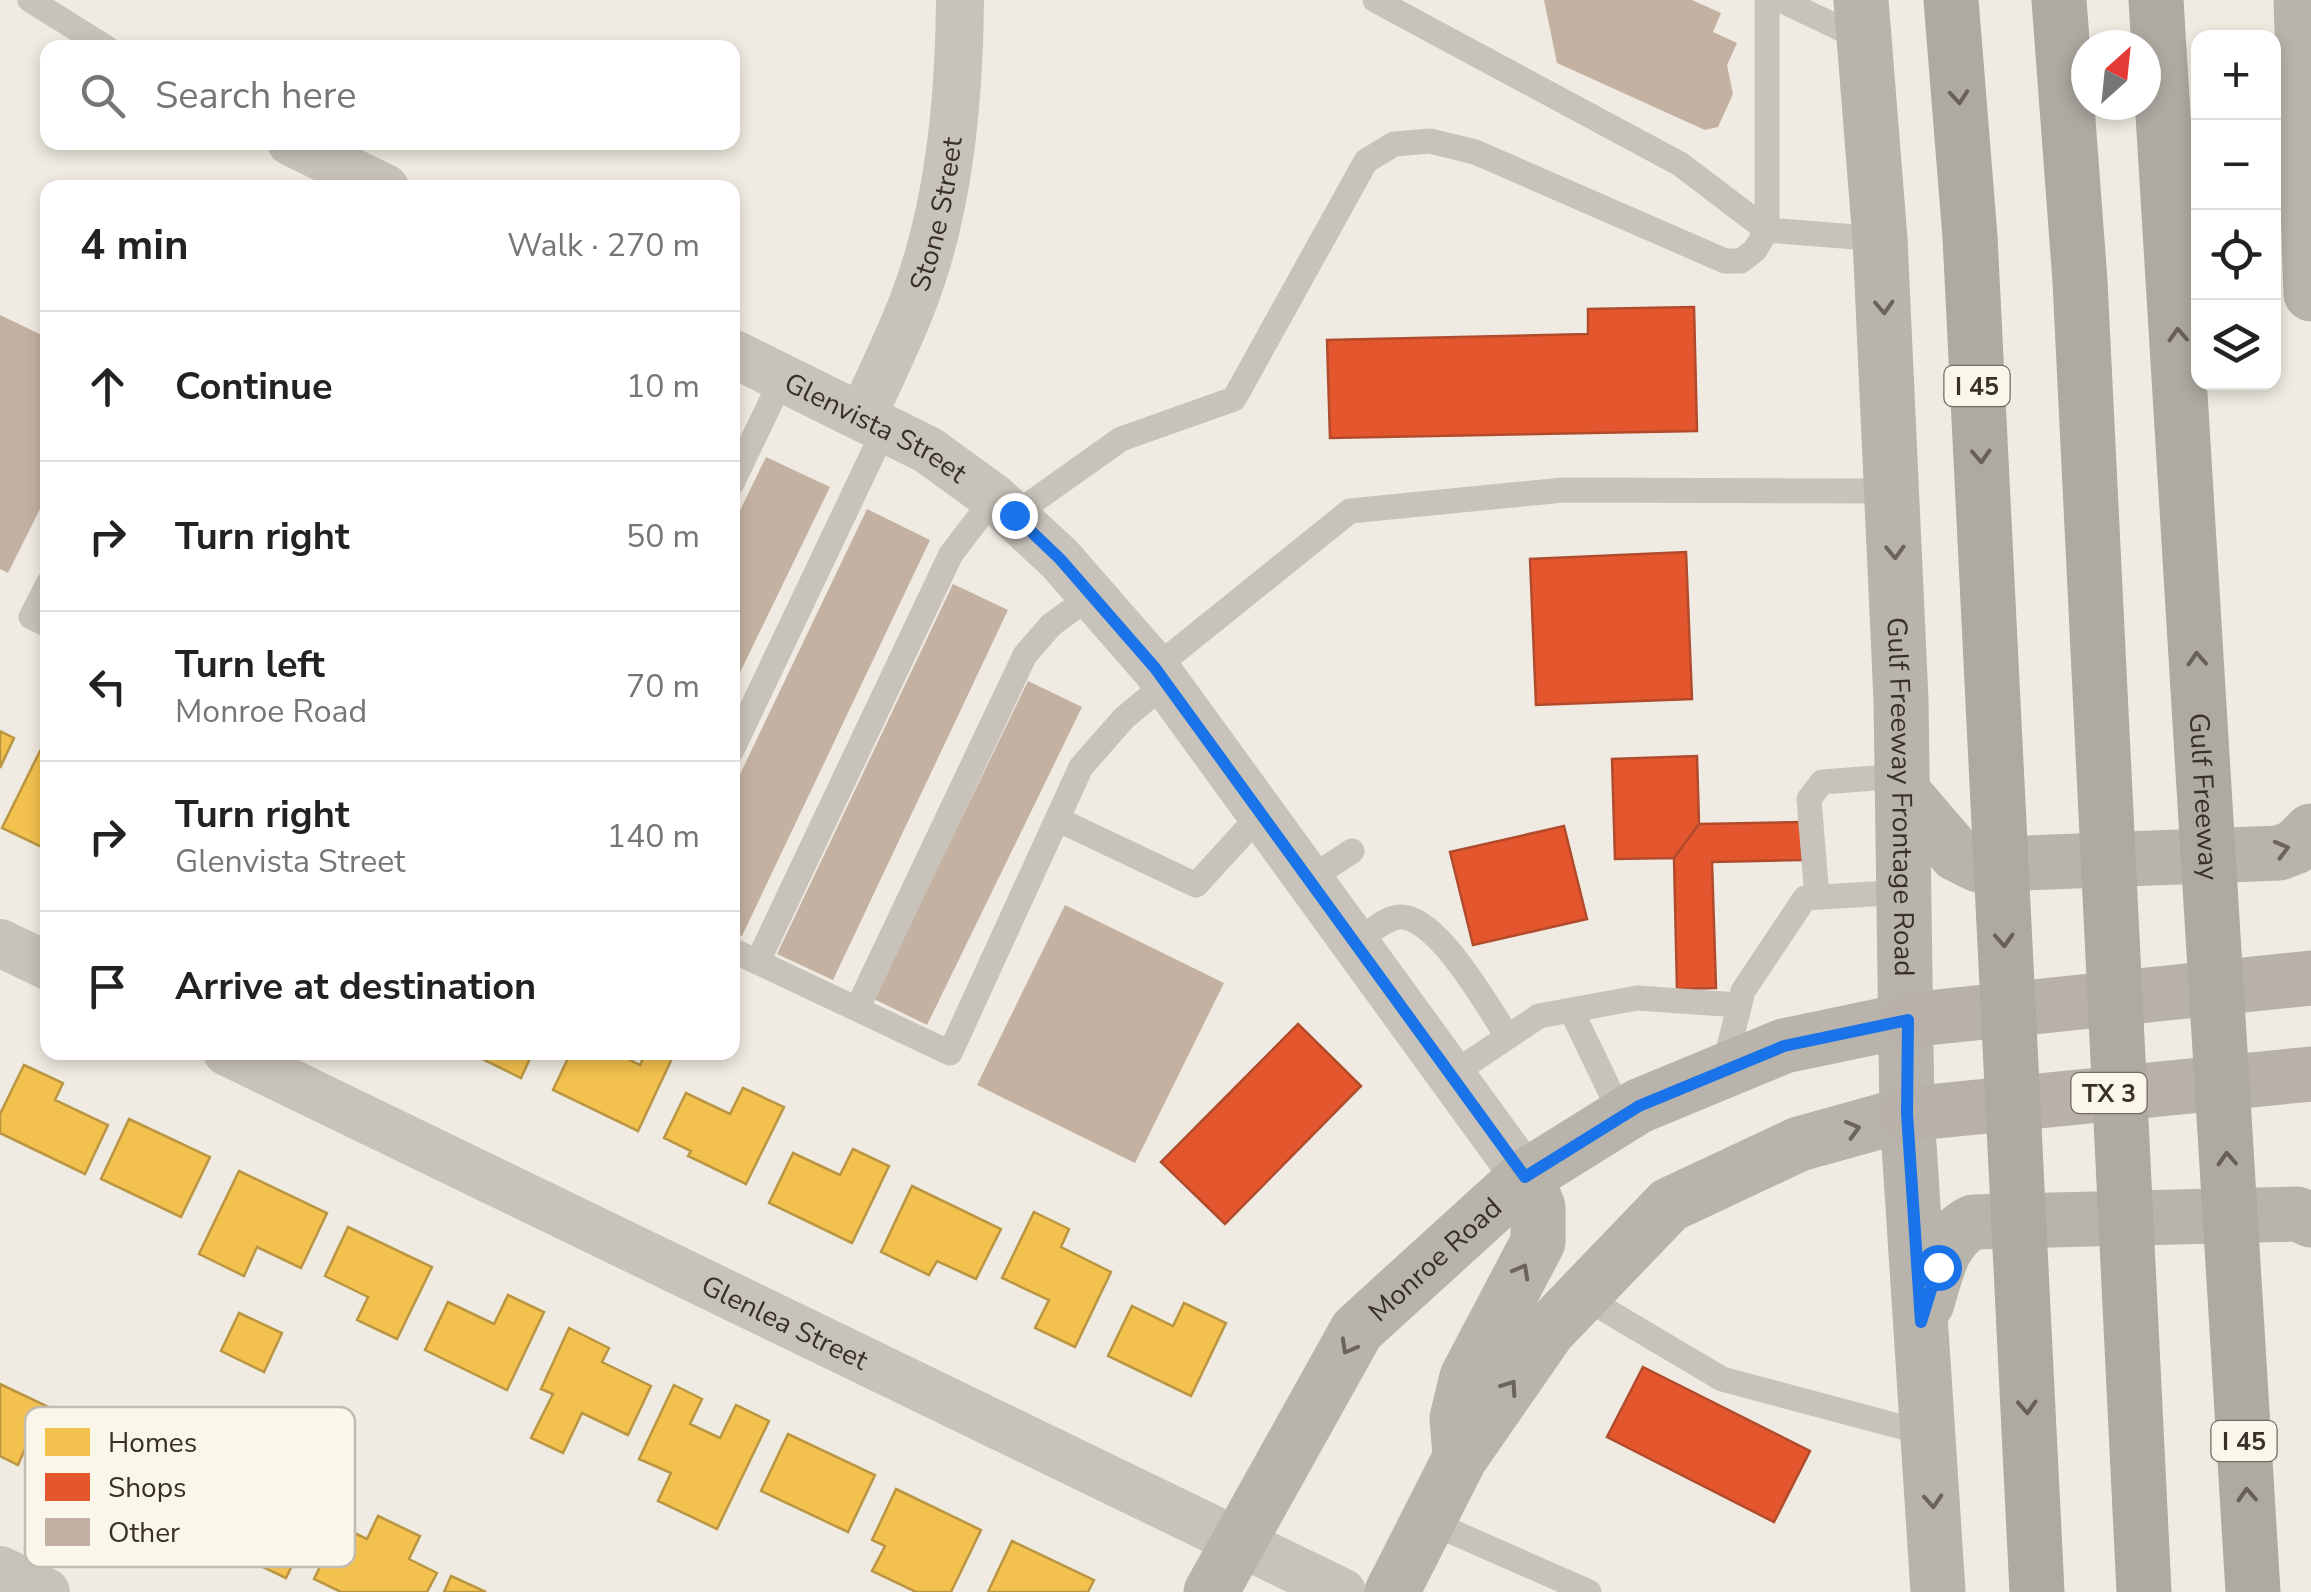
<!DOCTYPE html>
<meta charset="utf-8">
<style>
body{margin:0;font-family:"Nunito Sans",sans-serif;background:#f6f6f6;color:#222}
.controls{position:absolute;right:30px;top:30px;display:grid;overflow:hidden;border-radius:20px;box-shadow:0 5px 15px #0003}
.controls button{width:90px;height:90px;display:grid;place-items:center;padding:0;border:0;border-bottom:2px solid #e0e0e0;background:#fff;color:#222;font:50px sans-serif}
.compass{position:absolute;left:2071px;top:30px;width:90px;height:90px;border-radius:50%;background:#fff;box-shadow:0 5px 15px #0003;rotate:27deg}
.stop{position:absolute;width:30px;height:30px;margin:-22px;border:8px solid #1a73e8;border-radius:50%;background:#fff}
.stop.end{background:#1a73e8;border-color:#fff;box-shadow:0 2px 10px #0008}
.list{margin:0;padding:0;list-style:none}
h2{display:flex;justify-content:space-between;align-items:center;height:130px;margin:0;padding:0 40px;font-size:42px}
h2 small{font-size:32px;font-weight:400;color:#767676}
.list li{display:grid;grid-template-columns:65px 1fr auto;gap:30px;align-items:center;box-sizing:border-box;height:150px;padding:0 40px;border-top:2px solid #e0e0e0}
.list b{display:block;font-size:38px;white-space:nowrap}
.list p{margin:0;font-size:32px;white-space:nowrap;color:#767676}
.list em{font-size:32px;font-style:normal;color:#767676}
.icon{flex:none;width:55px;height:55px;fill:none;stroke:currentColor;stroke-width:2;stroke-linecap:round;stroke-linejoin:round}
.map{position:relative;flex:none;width:2311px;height:1592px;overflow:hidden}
.search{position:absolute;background:#fff;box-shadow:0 5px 15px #0003;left:40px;top:40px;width:700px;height:110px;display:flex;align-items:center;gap:25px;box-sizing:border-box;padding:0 35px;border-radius:20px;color:#767676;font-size:38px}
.panel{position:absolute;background:#fff;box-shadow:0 5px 15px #0003;left:40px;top:180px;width:700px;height:880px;border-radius:20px}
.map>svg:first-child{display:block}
.homes{fill:#f2c14e;stroke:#ba9643;stroke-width:2.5}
.shops{fill:#e4572e;stroke:#b14b2c;stroke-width:2.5}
.building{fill:#c4b1a2}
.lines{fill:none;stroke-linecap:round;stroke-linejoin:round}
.lane{stroke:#c8c3ba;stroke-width:25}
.street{stroke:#c8c3ba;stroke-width:48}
.secondary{stroke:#b8b3ab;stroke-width:55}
.primary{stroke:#b7b1a9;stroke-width:55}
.highway{stroke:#aea9a1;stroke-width:55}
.oneway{stroke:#686058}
.oneway2{stroke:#6c645c}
.route{stroke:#1a73e8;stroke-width:12}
.labels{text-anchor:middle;stroke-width:10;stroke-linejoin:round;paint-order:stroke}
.shield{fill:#fbf6ea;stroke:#736b62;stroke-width:2.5}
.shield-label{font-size:25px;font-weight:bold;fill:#393028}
.street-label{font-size:28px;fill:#393028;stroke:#fbf6ea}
.key{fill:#fbf6ea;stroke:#c1bbb0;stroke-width:2.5}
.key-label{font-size:28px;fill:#393028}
</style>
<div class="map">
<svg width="2311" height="1592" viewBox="0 0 2311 1592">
<rect width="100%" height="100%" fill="#efebe2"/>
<!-- homes -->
<path class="homes" d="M0,731l14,7 -14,30z
M40,751l8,3v96l-46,-22z
M468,1052h65l-12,26z
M571,1052h43l26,13 6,-13h29l-37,79 -85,-41z
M24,1065l39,18 -8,17 53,25 -23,49 -85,-41v-19z
M743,1088l41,19 -38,77 -58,-28 3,-5 -27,-13 22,-45 44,21z
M129,1119l81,38 -29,60 -80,-38z
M853,1149l36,17 -37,77 -83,-40 24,-50 47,22z
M239,1171l88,42 -26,55 -44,-21 -13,29 -45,-22z
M912,1186l89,43 -25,50 -39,-18 -8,14 -48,-23z
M1034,1212l35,17 -8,18 50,25 -36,75 -40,-19 14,-28 -47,-22z
M348,1227l84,40 -35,72 -40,-19 11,-23 -43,-21z
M508,1295l36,17 -37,78 -82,-40 23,-48 46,22z
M1184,1303l42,20 -35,73 -83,-40 24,-50 41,20z
M239,1313l43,20 -18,39 -43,-21z
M569,1328l40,20 -7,14 49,24 -23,49 -46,-22 -19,40 -32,-15 22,-44 -12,-5z
M0,1384l76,36 -21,44 -30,-15 -7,16 -18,-9z
M674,1385l28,14 -12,25 30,14 16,-33 33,16 -52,108 -59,-28 13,-28 -32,-14z
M788,1434l87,41 -27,57 -87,-41z
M289,1475l37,19 -40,84 -87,-41 25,-53 49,24z
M896,1489l85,41 -30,62h-35l-44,-21 13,-25 -13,-6z
M378,1516l42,20 -11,23 28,14 -10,19h-86l-27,-13 26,-53 27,13z
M1012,1541l82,39 -6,12h-100z
M451,1576l35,16h-42z"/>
<!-- shops -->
<path class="shops" d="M1694,307l3,124 -367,7 -3,-98 261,-6v-25z
M1686,552l6,147 -156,6 -6,-146z
M1697,756l2,68 -25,34 -59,1 -3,-100z
M1801,822l1,38 -90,2 4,126 -39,1 -3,-131 25,-34z
M1564,826l23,93 -114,26 -23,-93z
M1298,1024l63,62 -136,138 -64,-62z
M1643,1367l167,84 -36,71 -167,-85z"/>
<!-- building -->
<path class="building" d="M1544,0h148l29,13 -8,19 24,11 -10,22 6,29 -15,33 -13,3 -148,-67z
M0,315l48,23v155l-40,80 -8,-4z
M766,457l64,30 -98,202v-162z
M867,509l63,31 -188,396 -10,-4v-141z
M953,584l55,26 -175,370 -56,-26z
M1028,681l54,26 -155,318 -53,-26z
M1065,905l159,78 -89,180 -158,-78z"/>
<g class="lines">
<!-- lane -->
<path class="lane" d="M30,0l77,48
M1375,0l305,164 87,66
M1781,0l83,40
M1767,230v-230
M732,483l51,-106
M1014,515l107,-76 113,-40 132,-238 28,-17 36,-3 45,11 250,109h16l14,-11 12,-20 113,9
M48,584l-17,33 17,8
M1155,668l195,-157 213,-21 329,1
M732,750l154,-324
M1057,819l139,66 64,-70
M1307,881l45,-30
M1817,897l-8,-98 13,-17 80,-6
M1354,944c12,-8 26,-22 40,-26 39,-12 94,90 114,119
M732,950l218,103 131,-286 43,-49 42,-35
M758,961l193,-407 43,-56
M857,1009l168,-354 26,-30 41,-30
M1571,1010l51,106
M1723,1071l20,-80 62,-93 100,-6
M1451,1075l88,-59 98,-18 102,7
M1582,1296l140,83 206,55
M1428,1521l161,71"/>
<!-- street -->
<g class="street">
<path d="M291,142l94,46"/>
<path id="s1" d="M732,353l196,97 66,48 66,61 95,109 370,509"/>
<path id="s2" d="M863,415c16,-35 33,-70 47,-105 39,-96 49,-208 50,-310"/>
<path d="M0,943l48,23"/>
<path id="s3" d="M227,1052l1115,540"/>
<path d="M0,1570l46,22"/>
</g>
<!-- secondary -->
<g class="secondary">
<path id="s4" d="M1861,0l19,239 21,461 6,414 31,478"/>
<path d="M2301,0l10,294"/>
<path d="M1903,792l53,62 22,11 301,-12 16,-6 16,-16"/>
<path d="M1927,1303c9,-30 15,-66 46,-81l324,-8 14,6"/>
<path d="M1460,1455l-3,-37 10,-41 71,-135v-35l-13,-30"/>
<path id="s5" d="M1211,1592l146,-262 168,-153 114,-71 145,-60 124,-26"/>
<path d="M1392,1592l68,-134 88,-127 121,-126 130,-61 108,-30"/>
</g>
<!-- primary -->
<path class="primary" d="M1908,1020l403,-42
M1907,1114l404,-40"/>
<!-- highway -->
<g class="highway">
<path d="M1951,0l19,237 67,1355"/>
<path d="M2059,0l21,281 64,1311"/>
<path id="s6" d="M2156,0l97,1592"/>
</g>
</g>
<!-- one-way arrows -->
<defs><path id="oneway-chevron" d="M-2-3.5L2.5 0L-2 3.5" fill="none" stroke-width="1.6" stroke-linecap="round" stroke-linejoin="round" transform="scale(2.5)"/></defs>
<g class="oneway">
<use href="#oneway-chevron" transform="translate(1959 97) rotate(85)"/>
<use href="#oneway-chevron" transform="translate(2178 335) rotate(-93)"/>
<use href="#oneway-chevron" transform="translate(1981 456) rotate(87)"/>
<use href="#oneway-chevron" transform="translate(2197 659) rotate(-93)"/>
<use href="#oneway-chevron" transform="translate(2004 940) rotate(87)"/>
<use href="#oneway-chevron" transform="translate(2227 1159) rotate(-93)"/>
<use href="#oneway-chevron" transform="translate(2027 1407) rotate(87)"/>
<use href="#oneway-chevron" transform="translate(2247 1495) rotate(-93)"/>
</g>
<g class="oneway2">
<use href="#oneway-chevron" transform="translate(1884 307) rotate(87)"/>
<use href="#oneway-chevron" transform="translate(1895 552) rotate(88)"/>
<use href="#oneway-chevron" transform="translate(2282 849) rotate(-15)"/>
<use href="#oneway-chevron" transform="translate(1853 1129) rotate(-16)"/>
<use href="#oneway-chevron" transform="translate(1522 1271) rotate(-61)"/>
<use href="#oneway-chevron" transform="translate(1348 1347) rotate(119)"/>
<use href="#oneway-chevron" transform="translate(1510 1387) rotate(-55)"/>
<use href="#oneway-chevron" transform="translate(1933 1501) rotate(86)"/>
</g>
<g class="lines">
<!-- route -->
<path class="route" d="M1014,515l46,44 95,109 370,509 114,-71 145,-60 124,-26 -1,94 14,208 17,-55"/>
</g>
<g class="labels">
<!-- shield labels -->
<g class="shield">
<rect x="1944.5" y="366" width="65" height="40" rx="8"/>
<rect x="2071.5" y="1073" width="75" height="40" rx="8"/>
<rect x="2211.5" y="1421" width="65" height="40" rx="8"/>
</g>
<g class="shield-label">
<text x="1977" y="395">I 45</text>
<text x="2109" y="1102">TX 3</text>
<text x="2244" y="1450">I 45</text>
</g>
<!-- street labels -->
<g class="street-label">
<text dy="10" stroke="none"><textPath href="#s2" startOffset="215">Stone Street</textPath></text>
<text dy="10" stroke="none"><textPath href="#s1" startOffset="162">Glenvista Street</textPath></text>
<text dy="10" stroke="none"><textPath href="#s4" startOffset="798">Gulf Freeway Frontage Road</textPath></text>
<text dy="10" stroke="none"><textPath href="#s6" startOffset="798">Gulf Freeway</textPath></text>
<text dy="10" stroke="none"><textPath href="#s5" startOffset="405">Monroe Road</textPath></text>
<text dy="10" stroke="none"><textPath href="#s3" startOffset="620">Glenlea Street</textPath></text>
</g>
</g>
<!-- legend -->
<rect x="25" y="1407" width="330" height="160" rx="15" class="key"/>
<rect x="45" y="1428" width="45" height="28" fill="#f2c14e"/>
<rect x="45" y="1473" width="45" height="28" fill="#e4572e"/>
<rect x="45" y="1518" width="45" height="28" fill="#c4b1a2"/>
<g class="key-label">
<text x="108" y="1452">Homes</text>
<text x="108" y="1497">Shops</text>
<text x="108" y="1542">Other</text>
</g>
</svg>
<div class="controls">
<button>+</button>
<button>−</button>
<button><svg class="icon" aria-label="locate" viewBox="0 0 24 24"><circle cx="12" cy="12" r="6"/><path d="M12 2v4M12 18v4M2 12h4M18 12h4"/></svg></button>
<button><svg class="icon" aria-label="layers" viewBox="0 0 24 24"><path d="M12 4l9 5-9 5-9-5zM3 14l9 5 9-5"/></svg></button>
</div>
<svg class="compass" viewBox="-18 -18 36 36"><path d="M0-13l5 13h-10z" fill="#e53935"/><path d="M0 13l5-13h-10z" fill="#767676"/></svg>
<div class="stop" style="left:1938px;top:1267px"></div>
<div class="stop end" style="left:1014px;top:515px"></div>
<div class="search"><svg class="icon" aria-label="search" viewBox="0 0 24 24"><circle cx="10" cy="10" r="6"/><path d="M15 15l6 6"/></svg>Search here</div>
<section class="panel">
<h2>4 min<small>Walk · 270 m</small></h2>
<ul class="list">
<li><svg class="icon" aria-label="ahead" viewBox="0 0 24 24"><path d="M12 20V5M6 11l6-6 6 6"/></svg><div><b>Continue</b></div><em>10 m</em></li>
<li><svg class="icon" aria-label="right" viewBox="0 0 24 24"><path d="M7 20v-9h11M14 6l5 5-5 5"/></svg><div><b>Turn right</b></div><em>50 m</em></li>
<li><svg class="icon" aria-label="left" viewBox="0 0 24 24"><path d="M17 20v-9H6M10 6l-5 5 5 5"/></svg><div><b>Turn left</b><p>Monroe Road</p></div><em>70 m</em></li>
<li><svg class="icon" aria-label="right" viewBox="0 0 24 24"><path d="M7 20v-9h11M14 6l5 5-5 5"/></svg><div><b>Turn right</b><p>Glenvista Street</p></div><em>140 m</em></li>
<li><svg class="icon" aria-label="arrive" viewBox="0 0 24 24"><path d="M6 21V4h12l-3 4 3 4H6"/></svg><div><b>Arrive at destination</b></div></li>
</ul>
</section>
</div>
